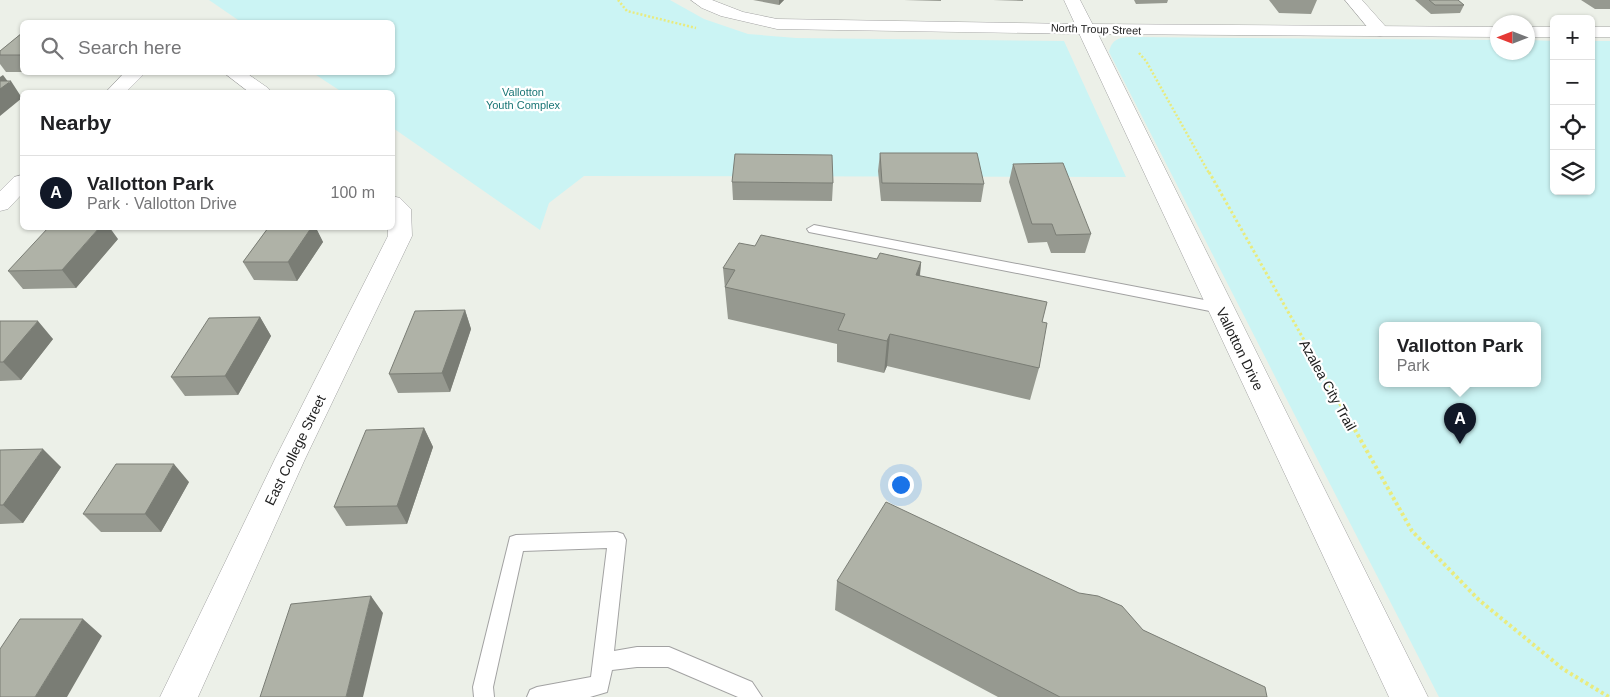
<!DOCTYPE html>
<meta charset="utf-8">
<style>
body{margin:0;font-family:Arial,sans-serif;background:#f6f6f6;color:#202124}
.controls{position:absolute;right:15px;top:15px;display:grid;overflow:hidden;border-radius:8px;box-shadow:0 1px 4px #0004}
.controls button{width:45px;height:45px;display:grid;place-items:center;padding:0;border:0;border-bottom:1px solid #e0e0e0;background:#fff;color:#202124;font:25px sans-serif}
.compass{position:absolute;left:1490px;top:15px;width:45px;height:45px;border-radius:50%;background:#fff;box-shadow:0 1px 4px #0004;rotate:270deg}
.you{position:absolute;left:900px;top:484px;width:18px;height:18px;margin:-12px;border:4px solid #fff;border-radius:50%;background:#1a73e8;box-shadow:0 0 0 8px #1a73e833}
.badge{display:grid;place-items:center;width:32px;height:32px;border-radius:50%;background:#111827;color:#fff;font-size:16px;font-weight:700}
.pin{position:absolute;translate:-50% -41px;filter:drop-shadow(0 1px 2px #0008)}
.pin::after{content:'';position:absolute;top:26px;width:18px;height:15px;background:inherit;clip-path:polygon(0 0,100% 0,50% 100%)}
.popup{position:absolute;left:1379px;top:322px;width:162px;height:65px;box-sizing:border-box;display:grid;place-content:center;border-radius:8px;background:#fff;filter:drop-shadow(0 1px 4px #0005);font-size:16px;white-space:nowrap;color:#757577}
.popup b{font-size:19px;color:#202124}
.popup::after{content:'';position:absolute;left:50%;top:100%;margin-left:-10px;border:10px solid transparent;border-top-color:#fff}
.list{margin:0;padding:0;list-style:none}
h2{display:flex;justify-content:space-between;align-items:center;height:65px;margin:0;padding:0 20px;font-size:21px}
h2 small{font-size:16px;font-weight:400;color:#757577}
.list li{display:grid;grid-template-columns:32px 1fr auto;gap:15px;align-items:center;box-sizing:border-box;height:75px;padding:0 20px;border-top:1px solid #e0e0e0}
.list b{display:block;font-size:19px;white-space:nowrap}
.list p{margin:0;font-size:16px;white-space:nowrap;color:#757577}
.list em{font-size:16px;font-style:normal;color:#757577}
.icon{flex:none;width:28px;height:28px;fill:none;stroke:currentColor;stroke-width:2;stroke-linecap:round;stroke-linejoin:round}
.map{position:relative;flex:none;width:1610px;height:697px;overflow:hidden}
.search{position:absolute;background:#fff;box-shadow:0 1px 4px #0004;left:20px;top:20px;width:375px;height:55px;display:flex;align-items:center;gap:12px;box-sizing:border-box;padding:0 18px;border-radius:8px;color:#757577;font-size:19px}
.panel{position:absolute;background:#fff;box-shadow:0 1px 4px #0004;left:20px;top:90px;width:375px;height:140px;border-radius:8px}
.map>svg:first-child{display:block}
.park{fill:#cbf4f4;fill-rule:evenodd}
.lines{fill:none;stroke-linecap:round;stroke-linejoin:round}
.service-casing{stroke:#a2a2a2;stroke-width:2}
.minor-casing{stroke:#a2a2a2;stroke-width:1}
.tertiary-casing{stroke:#a2a2a2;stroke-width:1}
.path-far2{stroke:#e9eb7e;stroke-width:2.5;stroke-dasharray:2 2;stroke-linecap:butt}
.path-far1{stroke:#e9eb7e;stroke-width:3;stroke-dasharray:2.5 2.5;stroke-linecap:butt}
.path{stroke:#e9eb7e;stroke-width:4;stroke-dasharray:3 3;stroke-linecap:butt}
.service{fill:#fff;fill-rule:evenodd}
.minor{fill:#fff;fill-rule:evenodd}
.tertiary{fill:#fff;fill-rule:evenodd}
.wall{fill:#969990}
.shaded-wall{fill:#7a7d75}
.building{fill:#afb2a7;stroke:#7a7d75}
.labels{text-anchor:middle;stroke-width:4.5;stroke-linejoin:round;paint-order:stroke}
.far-street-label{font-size:11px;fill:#212121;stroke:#fff}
.far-park-label{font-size:11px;fill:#197575;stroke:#fff}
.street-label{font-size:14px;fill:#212121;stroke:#fff}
</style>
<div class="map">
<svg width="1610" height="697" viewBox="0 0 1610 697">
<rect width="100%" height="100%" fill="#ecf0e8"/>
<!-- park -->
<path class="park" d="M209,0h461l34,19 44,15 48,4 268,3 62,136 -542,-1 -35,27 -9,27 -147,-102 -1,-36h-50l-29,-19 79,-1v-50h-151z
M1129,37l368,3 1,12h30v-12l26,1v150h37v-150h19v656h-171l-330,-645c3,-12 8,-14 20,-15zM1382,325h156v58h-156z"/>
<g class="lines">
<defs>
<path id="service" d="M814,225l406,78 5,2 2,3 -2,3 -5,2 -411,-81 -2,-3z
M617,532l6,2 3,6 -12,111 23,-4h32l83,35 10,15h-24l-70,-30h-31l-25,3 -5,22 -17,5h-63l3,-7 7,-3 54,-10 16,-129 -84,3 -30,136 1,10h-20l-1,-10 37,-150 6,-2z"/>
<path id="minor" d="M691,0h21l31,12 34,7 298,5 -11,-24h16l15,29 -3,4 -6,1 -309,-5 -56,-13 -19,-8z
M1345,0h17l24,27 3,4 -3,4 -6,1 -6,-1z
M125,72h21l-20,20h-20z
M223,72h22l23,16 3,4h-22z
M22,175v19l-14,15 -8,2v-20l14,-14z
M392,196l8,2 11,11 1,27 -107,223 -107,238h-38l115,-238 113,-223v-8h4z"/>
<path id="tertiary" d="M1086,24l412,3v10l-400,-3 330,663h-39l-312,-668 3,-4z
M1528,27h26v10h-26z
M1591,27h19v10h-19z"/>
</defs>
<!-- service casing -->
<use href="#service" class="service-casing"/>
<!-- minor casing -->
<use href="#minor" class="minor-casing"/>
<!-- tertiary casing -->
<use href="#tertiary" class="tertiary-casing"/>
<!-- path-far2 -->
<path class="path-far2" d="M618,0l9,11 69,17
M1139,53l7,8 63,112"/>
<!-- path-far1 -->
<path class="path-far1" d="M1209,172l129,228"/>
<!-- path -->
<path class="path" d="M1337,398l75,133 67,69 84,69 46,28"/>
<!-- service -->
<use href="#service" class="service"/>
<!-- minor -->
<use href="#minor" class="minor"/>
<!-- tertiary -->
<use href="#tertiary" class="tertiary"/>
</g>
<!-- wall -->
<path class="wall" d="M753,0h31l-5,5z
M904,0h37v1z
M993,0h30v1z
M1134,0h34l-1,3 -31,1z
M1269,0h48l-6,14 -32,-1z
M1415,0h43l6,5 -4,8 -29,1z
M1581,0h29v9h-15z
M22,33v39h-16l-6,-8v-13z
M880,153l104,31 -3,18 -100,-1 -3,-30z
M1013,164l78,70 -6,19h-34l-4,-11 -19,1 -19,-61z
M732,182l101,1 -1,18 -99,-1z
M268,228h48l7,14 -26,39 -43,-1 -11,-18z
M118,239l-42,49 -53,1 -15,-18z
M755,246l122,13 44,3 -1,14 122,46 -3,46 -9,32 -143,-34 -3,7 -47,-11v-18l-109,-25 -5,-51z
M465,310l6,19 -21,63 -52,1 -9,-19z
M260,317l11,19 -33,59 -53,1 -14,-19z
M0,321l53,18 -32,41 -21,1z
M424,428l9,19 -26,77 -61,2 -12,-19z
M0,450l61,17 -38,56 -23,1z
M189,482l-28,50h-60l-18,-18z
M837,581l306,49 124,67h-269l-163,-87z"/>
<!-- shaded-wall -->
<path class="shaded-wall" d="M779,0h5l-5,5z
M3,75l6,8 2,-2 11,17 -22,18v-39z
M99,228h11l8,11 -42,49 -14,-18z
M311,228h5l7,14 -26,39 -9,-19z
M921,262l-3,31 -2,-18z
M465,310l6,19 -21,63 -8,-19z
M260,317l11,19 -33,59 -13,-19z
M38,321l15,18 -32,41 -18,-18z
M890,334l-3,32 -3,7 3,-32z
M424,428l9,19 -26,77 -10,-18z
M43,449l18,18 -38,56 -20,-18z
M174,464l15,18 -28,50 -16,-18z
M371,596l12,17 -20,84h-17z
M83,619l19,17 -35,61h-32z"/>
<!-- building -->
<path class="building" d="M1429,0h29l6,5h-29z
M22,33v22h-22v-4z
M0,81h11l-11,8z
M880,153h97l7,31 -102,-1z
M735,154l97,1 1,28 -101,-1z
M1063,163l28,71 -35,1 -4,-11h-20l-19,-60z
M48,228h51l-37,42 -54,1z
M268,228h43l-23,34h-45z
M761,235l116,24 3,-6 41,9 -5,13 131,27 -5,20 5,1 -8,45 -149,-34 -3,7 -49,-11 7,-16 -120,-27 10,-17 -12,-2 16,-25 16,3z
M465,310l-23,63 -53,1 26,-63z
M260,317l-35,59 -54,1 38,-59z
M0,321h38l-35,41h-3z
M424,428l-27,78 -63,1 32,-77z
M43,449l-40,56h-3v-55z
M116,464h58l-29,50h-62z
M886,502l193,91 19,3 24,10 21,24 122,57 2,10h-207l-223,-116z
M371,596l-25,101h-86l31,-93z
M20,619h63l-48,78h-35v-48z"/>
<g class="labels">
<!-- far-street labels -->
<g class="far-street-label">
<text transform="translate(1096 29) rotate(2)" y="4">North Troup Street</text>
</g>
<!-- far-park labels -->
<g class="far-park-label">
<text x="523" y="96">Vallotton<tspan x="523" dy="13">Youth Complex</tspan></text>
</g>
<!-- street labels -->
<g class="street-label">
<text transform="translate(1240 349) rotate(64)" y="5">Vallotton Drive</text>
<text transform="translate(1328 385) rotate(61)" y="5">Azalea City Trail</text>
<text transform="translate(295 450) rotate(-64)" y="5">East College Street</text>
</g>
</g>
</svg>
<div class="controls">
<button>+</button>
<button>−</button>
<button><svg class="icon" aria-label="locate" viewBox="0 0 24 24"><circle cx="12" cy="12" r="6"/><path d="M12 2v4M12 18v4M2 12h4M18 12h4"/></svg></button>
<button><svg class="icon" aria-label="layers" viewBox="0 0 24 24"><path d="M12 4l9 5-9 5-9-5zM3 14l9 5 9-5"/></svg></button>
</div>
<svg class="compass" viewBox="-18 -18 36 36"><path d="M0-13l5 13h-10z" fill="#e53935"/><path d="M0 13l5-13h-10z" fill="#757577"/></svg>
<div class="you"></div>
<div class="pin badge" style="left:1460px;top:444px">A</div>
<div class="popup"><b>Vallotton Park</b>Park</div>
<div class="search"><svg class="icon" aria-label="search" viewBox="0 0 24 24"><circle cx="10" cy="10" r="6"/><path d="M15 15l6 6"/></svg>Search here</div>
<section class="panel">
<h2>Nearby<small></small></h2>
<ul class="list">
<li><span class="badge">A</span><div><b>Vallotton Park</b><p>Park · Vallotton Drive</p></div><em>100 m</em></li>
</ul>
</section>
</div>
